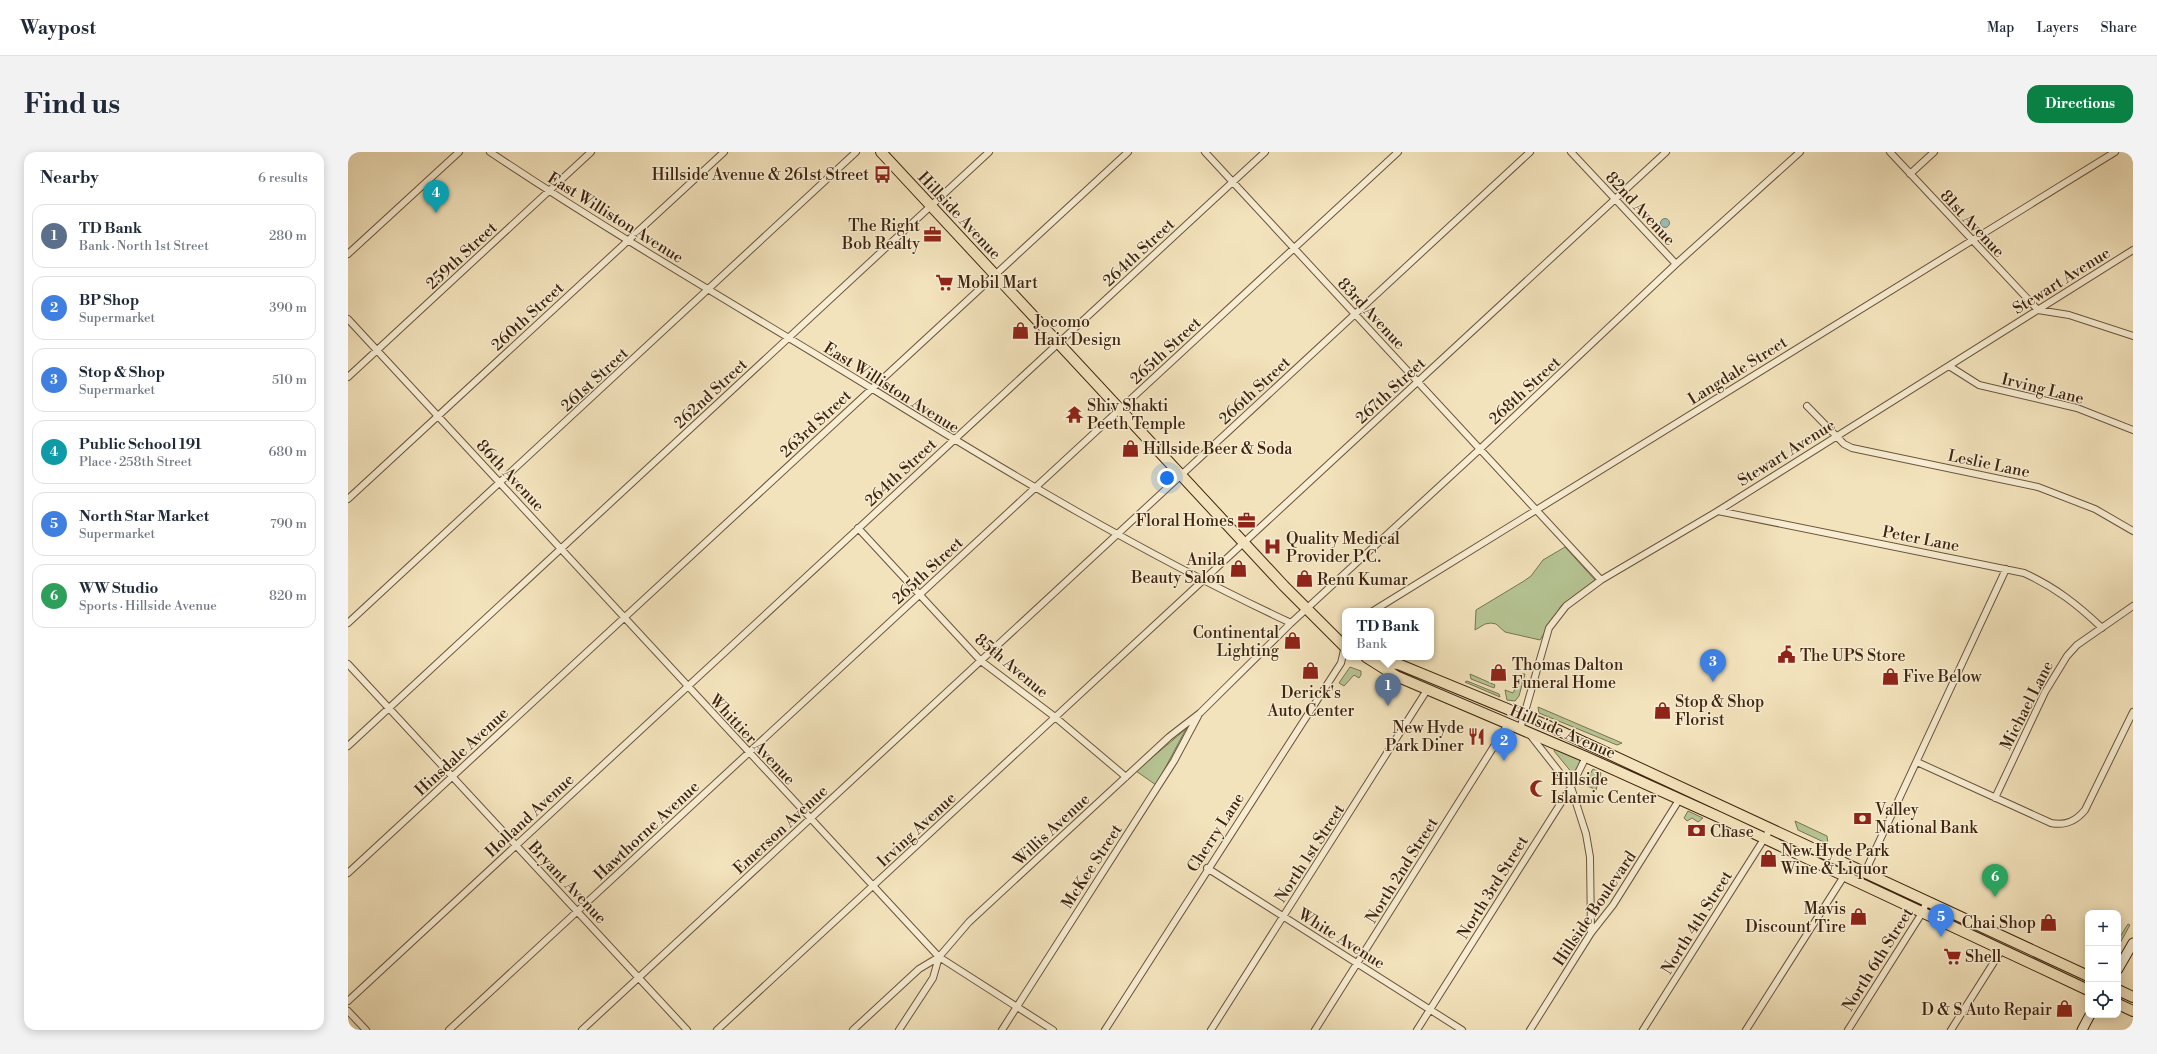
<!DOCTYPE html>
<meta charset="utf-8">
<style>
body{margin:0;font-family:"Libre Bodoni",serif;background:#f2f2f3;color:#1f2937}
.controls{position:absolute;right:12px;bottom:12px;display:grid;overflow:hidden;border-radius:8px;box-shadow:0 2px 10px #0003}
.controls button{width:36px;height:36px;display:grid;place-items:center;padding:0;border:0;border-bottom:1px solid #e0e1e3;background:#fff;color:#1f2937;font:20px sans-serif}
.you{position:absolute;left:819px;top:326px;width:14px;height:14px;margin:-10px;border:3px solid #fff;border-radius:50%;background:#1a73e8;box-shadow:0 0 0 6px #1a73e833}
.badge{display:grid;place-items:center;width:26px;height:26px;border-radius:50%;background:#0b8043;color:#fff;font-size:13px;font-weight:700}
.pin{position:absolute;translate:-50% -33px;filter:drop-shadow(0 1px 2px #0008)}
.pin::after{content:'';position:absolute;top:21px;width:14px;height:12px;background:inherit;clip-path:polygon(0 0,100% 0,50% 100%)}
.popup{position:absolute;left:994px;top:456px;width:92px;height:52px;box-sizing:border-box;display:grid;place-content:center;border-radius:8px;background:#fff;filter:drop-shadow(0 1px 3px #0005);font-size:13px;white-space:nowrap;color:#747a83}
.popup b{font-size:15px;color:#1f2937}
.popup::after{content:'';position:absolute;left:50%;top:100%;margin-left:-8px;border:8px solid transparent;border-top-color:#fff}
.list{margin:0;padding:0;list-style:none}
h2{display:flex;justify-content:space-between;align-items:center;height:52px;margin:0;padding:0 16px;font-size:17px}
h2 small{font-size:13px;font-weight:400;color:#747a83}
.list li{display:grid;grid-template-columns:26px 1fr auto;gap:12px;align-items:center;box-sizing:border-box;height:64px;margin:0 8px 8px;padding:0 8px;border:1px solid #e0e1e3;border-radius:12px}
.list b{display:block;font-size:15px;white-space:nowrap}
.list p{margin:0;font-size:13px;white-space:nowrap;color:#747a83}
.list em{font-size:13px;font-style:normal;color:#747a83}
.icon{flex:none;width:22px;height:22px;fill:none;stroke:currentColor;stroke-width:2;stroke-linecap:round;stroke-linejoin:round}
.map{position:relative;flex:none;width:1785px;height:878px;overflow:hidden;border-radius:12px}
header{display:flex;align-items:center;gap:24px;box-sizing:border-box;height:56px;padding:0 20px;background:#fff;border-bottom:1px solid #e0e1e3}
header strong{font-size:19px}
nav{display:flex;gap:22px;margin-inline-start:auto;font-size:14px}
.intro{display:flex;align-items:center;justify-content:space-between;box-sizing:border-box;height:96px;padding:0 24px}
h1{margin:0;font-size:28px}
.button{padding:10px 18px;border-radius:12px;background:#0b8043;color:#fff;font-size:14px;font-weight:700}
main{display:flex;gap:24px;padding:0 24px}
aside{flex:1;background:#fff;border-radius:12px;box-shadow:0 2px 10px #0003}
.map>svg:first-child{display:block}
.green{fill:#b6c594;stroke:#7a7452}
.water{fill:#9bbeb3;stroke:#768071}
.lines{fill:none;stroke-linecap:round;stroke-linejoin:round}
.minor-casing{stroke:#6c543a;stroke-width:8}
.secondary-casing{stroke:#3f240f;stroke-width:11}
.primary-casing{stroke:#3f240f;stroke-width:12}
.minor{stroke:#f7edd3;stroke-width:6}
.secondary{stroke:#f7edd3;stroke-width:9}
.primary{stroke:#f3e3bc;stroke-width:10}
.labels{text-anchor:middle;stroke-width:3;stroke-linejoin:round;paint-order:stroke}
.poi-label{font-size:16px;fill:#3f240f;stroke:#f7edd3;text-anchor:start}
.street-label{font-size:16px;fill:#3f240f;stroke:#f7edd3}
</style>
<header>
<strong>Waypost</strong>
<nav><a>Map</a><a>Layers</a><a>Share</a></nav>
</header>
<div class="intro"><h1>Find us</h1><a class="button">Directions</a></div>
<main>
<aside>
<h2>Nearby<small>6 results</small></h2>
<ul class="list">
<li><span class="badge" style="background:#5c6f8a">1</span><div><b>TD Bank</b><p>Bank · North 1st Street</p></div><em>280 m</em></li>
<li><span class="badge" style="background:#3f7fe0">2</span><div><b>BP Shop</b><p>Supermarket</p></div><em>390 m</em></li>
<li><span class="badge" style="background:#3f7fe0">3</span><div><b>Stop &amp; Shop</b><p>Supermarket</p></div><em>510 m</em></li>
<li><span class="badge" style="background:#0f9aa8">4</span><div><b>Public School 191</b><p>Place · 258th Street</p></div><em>680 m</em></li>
<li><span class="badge" style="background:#3f7fe0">5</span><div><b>North Star Market</b><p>Supermarket</p></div><em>790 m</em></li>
<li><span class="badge" style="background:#2e9e5b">6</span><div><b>WW Studio</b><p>Sports · Hillside Avenue</p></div><em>820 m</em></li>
</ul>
</aside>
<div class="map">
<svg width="1785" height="878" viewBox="0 0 1785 878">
<rect width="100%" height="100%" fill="#f3e3bc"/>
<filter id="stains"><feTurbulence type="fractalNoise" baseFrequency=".005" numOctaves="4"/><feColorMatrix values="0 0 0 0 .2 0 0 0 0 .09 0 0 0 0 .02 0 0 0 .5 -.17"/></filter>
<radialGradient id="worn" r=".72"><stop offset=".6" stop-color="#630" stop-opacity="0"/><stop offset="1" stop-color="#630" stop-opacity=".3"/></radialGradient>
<!-- green -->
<path class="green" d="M1217,395l30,33 -34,26 -21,34 -35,-8 -9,-8 -5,-1 -6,1 -10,6 1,-20 48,-29 7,-5 12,-16z
M1002,515l11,4v4l-2,3 -5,-3 -10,11 -5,-3z
M1122,522l25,11 -1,3 -23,-9z
M1174,522h3l-6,22 -4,5 -8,-1 -2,-10 8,3z
M1119,529l32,13 1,3 -35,-15z
M1190,555l84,36 -5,2 -78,-32z
M838,577l-30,56 -20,-14z
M1207,597l25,11v4l-7,10 -19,-23z
M1245,617l8,4 -5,17 -12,-6z
M1340,659l15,7 -5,4 -6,-4 -5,3 -3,-3z
M1447,669l32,15 1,8 -30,-14z
M1780,772l2,1 -11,20 -1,-5z"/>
<!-- water -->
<path class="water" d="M1312.5 71a4.5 4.5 0 1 1 9 0a4.5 4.5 0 1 1-9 0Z"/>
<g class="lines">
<defs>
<path id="minor" d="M142,0c124,83 254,158 381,236 137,85 274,167 420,235
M857,0l396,428
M1223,0l105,112
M1542,0l148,158 31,5 64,21
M1562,22l24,-22
M0,102l111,-102
M0,167l591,638 114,73
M1601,214l30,19 98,23 56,22
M0,225l243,-225
M1459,254l37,38 8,4 186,39 57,22 38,22
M0,347l376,-347
M1370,359l306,62c31,14 54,32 78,55
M510,376l123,133 74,56 71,60
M1025,459l742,-459
M0,471l508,-471
M0,512l339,366
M1172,577l29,-101 17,-22 35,-26 117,-69 415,-261
M1183,584l40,51 15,47 4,23 1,76
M0,594l641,-594
M1569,610l134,61c15,3 25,-2 34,-13l48,-98
M1647,646l50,-106 22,-36 10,-11 56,-39
M859,716l255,162
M1517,720l141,-303
M0,721l780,-721
M0,849l917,-849
M0,859l18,19
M101,878l949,-878
M234,878l948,-878
M369,878l949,-878
M505,878l66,-61 20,-12 30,-35 200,-185 31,-24 91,-90 189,-174 196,-185 124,-112
M551,878l34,-52 6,-21
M654,878l172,-269 24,-45
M757,878l236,-367 4,-17
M863,878l216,-340
M967,878l193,-306
M1069,878l154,-243 15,-30
M1182,878l61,-97 22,-28 66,-105
M1295,878l128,-202
M1398,878l98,-154
M1500,878l74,-117 5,-12
M1603,878l50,-79"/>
<path id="secondary" d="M1770,817l15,-26
M1734,878l8,-15"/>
<path id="primary" d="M533,0l403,434 61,61
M1018,505l30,19 190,81 133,60 369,173
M1028,510l22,2 153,63 537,249
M1770,838l15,7
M1770,852l15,7"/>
</defs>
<!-- minor casing -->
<use href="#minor" class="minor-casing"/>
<!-- secondary casing -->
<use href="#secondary" class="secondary-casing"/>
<!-- primary casing -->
<use href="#primary" class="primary-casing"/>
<!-- minor -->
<use href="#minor" class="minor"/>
<!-- secondary -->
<use href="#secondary" class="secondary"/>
<!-- primary -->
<use href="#primary" class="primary"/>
</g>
<!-- icons -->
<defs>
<symbol id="bus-bare" viewBox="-9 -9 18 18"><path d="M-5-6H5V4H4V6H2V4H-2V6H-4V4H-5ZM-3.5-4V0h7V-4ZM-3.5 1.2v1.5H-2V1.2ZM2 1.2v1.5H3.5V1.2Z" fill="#8f2418" stroke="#f7edd3" stroke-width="2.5" paint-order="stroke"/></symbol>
<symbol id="office-bare" viewBox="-9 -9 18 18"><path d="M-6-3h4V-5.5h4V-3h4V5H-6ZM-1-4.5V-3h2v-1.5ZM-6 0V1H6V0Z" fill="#8f2418" stroke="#f7edd3" stroke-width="2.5" paint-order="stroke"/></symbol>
<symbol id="supermarket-bare" viewBox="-9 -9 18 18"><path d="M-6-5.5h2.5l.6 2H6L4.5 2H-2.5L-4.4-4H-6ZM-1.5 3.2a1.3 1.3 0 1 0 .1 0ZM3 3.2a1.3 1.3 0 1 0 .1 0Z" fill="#8f2418" stroke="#f7edd3" stroke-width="2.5" paint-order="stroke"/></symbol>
<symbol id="shop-bare" viewBox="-9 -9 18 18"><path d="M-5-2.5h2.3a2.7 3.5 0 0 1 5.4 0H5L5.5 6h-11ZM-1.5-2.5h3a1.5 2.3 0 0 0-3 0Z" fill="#8f2418" stroke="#f7edd3" stroke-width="2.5" paint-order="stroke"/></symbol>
<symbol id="temple-bare" viewBox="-9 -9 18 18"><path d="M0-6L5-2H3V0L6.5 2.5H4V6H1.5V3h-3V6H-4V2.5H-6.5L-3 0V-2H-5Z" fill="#8f2418" stroke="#f7edd3" stroke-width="2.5" paint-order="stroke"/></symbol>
<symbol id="hospital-bare" viewBox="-9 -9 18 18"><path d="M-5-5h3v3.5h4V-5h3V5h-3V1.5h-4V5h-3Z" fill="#8f2418" stroke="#f7edd3" stroke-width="2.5" paint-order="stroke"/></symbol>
<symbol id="civic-bare" viewBox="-9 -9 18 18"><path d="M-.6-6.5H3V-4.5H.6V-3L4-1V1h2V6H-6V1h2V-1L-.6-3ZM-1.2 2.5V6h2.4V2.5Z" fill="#8f2418" stroke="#f7edd3" stroke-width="2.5" paint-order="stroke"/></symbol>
<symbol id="restaurant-bare" viewBox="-9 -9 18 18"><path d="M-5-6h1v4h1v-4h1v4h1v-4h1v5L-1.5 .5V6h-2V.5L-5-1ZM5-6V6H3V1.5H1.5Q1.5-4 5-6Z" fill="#8f2418" stroke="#f7edd3" stroke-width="2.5" paint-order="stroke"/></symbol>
<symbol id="mosque-bare" viewBox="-9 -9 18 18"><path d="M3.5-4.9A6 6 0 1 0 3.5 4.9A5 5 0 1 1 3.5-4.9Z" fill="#8f2418" stroke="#f7edd3" stroke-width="2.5" paint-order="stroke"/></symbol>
<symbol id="bank-bare" viewBox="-9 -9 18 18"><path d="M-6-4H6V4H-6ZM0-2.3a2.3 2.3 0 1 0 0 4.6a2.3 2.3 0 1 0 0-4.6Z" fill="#8f2418" stroke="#f7edd3" stroke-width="2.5" paint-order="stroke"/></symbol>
</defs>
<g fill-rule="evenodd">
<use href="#bus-bare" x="522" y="10" width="25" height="25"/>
<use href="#office-bare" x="572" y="70" width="25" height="25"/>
<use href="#supermarket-bare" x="584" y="118" width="25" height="25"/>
<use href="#shop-bare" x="660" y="166" width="25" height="25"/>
<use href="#temple-bare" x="714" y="250" width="25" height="25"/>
<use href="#shop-bare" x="770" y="284" width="25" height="25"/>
<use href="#office-bare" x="886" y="356" width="25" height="25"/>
<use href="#hospital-bare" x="912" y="382" width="25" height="25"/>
<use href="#shop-bare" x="878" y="404" width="25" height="25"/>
<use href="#shop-bare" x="944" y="414" width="25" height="25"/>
<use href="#shop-bare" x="932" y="476" width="25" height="25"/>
<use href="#civic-bare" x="1426" y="490" width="25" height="25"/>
<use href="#shop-bare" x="950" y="506" width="25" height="25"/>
<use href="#shop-bare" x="1138" y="508" width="25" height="25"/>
<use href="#shop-bare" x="1530" y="512" width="25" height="25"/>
<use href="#shop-bare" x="1302" y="546" width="25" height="25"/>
<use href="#restaurant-bare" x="1116" y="572" width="25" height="25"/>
<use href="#mosque-bare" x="1178" y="624" width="25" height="25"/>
<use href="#bank-bare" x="1502" y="654" width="25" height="25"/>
<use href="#bank-bare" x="1336" y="666" width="25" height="25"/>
<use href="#shop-bare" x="1408" y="694" width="25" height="25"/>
<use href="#shop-bare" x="1498" y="752" width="25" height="25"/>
<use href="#shop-bare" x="1688" y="758" width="25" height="25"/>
<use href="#supermarket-bare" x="1592" y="792" width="25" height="25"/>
<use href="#shop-bare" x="1704" y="844" width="25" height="25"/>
</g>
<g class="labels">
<!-- poi labels -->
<g class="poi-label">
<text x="521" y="28" text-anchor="end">Hillside Avenue &amp; 261st Street</text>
<text x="572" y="79" text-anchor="end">The Right<tspan x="572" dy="18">Bob Realty</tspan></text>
<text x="609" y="136">Mobil Mart</text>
<text x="686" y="175">Jocomo<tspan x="686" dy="18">Hair Design</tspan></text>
<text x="739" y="259">Shiv Shakti<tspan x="739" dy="18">Peeth Temple</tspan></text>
<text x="795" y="302">Hillside Beer &amp; Soda</text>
<text x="886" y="374" text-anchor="end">Floral Homes</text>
<text x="938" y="392">Quality Medical<tspan x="938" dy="18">Provider P.C.</tspan></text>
<text x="877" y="413" text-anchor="end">Anila<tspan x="877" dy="18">Beauty Salon</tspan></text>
<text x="969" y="433">Renu Kumar</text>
<text x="931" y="486" text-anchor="end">Continental<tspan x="931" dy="18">Lighting</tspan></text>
<text x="1452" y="509">The UPS Store</text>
<text x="1164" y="518">Thomas Dalton<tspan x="1164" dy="18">Funeral Home</tspan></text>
<text x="1555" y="530">Five Below</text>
<text x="963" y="546" text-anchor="middle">Derick's<tspan x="963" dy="18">Auto Center</tspan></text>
<text x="1327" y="555">Stop &amp; Shop<tspan x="1327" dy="18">Florist</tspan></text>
<text x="1116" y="581" text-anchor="end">New Hyde<tspan x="1116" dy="18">Park Diner</tspan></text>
<text x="1203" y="633">Hillside<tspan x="1203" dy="18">Islamic Center</tspan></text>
<text x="1527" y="663">Valley<tspan x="1527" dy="18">National Bank</tspan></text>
<text x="1362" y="685">Chase</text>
<text x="1433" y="704">New Hyde Park<tspan x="1433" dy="18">Wine &amp; Liquor</tspan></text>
<text x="1498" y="762" text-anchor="end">Mavis<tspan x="1498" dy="18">Discount Tire</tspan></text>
<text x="1688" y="776" text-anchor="end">Chai Shop</text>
<text x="1617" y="810">Shell</text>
<text x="1704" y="863" text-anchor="end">D &amp; S Auto Repair</text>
</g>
<!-- street labels -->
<g class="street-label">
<text transform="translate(1293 56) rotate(47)" y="6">82nd Avenue</text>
<text transform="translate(612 63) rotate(47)" y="6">Hillside Avenue</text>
<text transform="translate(268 65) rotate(32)" y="6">East Williston Avenue</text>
<text transform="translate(1625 71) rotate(47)" y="6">81st Avenue</text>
<text transform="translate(790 100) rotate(-43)" y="6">264th Street</text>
<text transform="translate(113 103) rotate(-43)" y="6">259th Street</text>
<text transform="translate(1713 128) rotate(-32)" y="6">Stewart Avenue</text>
<text transform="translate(1024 161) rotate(47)" y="6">83rd Avenue</text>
<text transform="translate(179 164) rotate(-43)" y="6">260th Street</text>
<text transform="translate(817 198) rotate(-43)" y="6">265th Street</text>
<text transform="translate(1389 218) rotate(-32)" y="6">Langdale Street</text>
<text transform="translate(246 227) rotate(-43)" y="6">261st Street</text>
<text transform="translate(544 235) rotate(32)" y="6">East Williston Avenue</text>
<text transform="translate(1695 236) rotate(14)" y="6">Irving Lane</text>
<text transform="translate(906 238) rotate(-43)" y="6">266th Street</text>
<text transform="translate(1042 238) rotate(-43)" y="6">267th Street</text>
<text transform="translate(1176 238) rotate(-43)" y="6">268th Street</text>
<text transform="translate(362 241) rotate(-43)" y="6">262nd Street</text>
<text transform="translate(467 271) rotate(-43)" y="6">263rd Street</text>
<text transform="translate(1438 300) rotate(-32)" y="6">Stewart Avenue</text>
<text transform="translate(1641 311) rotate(12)" y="6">Leslie Lane</text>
<text transform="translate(552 320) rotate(-43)" y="6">264th Street</text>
<text transform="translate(163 323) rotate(47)" y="6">86th Avenue</text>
<text transform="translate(1573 386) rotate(11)" y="6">Peter Lane</text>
<text transform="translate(579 418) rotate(-43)" y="6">265th Street</text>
<text transform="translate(664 513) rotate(40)" y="6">85th Avenue</text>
<text transform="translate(1678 553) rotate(-63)" y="6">Michael Lane</text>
<text transform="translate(1215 579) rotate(23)" y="6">Hillside Avenue</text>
<text transform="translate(405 587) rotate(47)" y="6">Whittier Avenue</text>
<text transform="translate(113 599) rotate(-43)" y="6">Hinsdale Avenue</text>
<text transform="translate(181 663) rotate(-43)" y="6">Holland Avenue</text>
<text transform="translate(432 677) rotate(-43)" y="6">Emerson Avenue</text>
<text transform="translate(568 677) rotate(-43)" y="6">Irving Avenue</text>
<text transform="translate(703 677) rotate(-43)" y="6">Willis Avenue</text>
<text transform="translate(298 678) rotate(-43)" y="6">Hawthorne Avenue</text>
<text transform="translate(867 680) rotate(-57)" y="6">Cherry Lane</text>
<text transform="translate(961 701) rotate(-57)" y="6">North 1st Street</text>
<text transform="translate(743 714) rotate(-57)" y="6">McKee Street</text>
<text transform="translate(1053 718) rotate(-58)" y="6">North 2nd Street</text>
<text transform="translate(220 730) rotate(47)" y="6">Bryant Avenue</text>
<text transform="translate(1144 735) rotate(-58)" y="6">North 3rd Street</text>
<text transform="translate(1246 756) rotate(-56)" y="6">Hillside Boulevard</text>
<text transform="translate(1348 770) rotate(-58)" y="6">North 4th Street</text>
<text transform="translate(994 786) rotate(32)" y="6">White Avenue</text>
<text transform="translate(1529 807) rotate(-58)" y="6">North 6th Street</text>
</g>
</g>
<rect width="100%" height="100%" filter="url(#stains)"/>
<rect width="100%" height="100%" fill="url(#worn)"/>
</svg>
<div class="controls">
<button>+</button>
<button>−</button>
<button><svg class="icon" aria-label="locate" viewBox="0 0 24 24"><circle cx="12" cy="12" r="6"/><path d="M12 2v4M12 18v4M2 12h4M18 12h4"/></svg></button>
</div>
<div class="you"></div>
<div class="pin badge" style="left:1040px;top:554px;background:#5c6f8a">1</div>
<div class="popup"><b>TD Bank</b>Bank</div>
<div class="pin badge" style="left:1156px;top:609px;background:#3f7fe0">2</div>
<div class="pin badge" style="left:1365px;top:530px;background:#3f7fe0">3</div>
<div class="pin badge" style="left:88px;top:61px;background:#0f9aa8">4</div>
<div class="pin badge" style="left:1593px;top:785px;background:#3f7fe0">5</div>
<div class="pin badge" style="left:1647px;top:745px;background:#2e9e5b">6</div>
</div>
</main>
